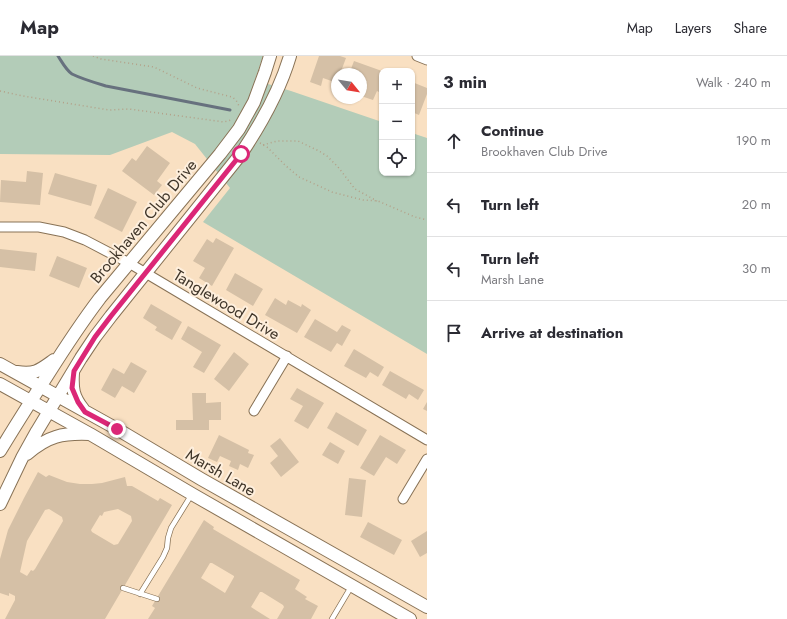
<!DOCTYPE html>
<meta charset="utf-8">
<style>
body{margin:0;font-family:Jost,sans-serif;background:#f2f2f3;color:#2b2b33}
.controls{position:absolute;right:12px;top:12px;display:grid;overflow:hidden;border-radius:8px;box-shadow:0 1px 3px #0004}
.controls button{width:36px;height:36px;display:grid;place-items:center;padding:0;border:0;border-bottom:1px solid #e1e1e2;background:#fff;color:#2b2b33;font:20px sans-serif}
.compass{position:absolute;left:331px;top:12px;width:36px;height:36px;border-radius:50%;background:#fff;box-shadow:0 1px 3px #0004;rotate:120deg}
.stop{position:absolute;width:12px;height:12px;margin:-9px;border:3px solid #db2777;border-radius:50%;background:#fff}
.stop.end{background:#db2777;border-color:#fff;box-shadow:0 1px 4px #0008}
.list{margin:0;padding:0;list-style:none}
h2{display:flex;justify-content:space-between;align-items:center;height:52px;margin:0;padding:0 16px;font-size:17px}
h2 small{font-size:13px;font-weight:400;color:#7c7c81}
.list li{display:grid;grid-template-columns:26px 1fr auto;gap:12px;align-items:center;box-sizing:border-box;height:64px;padding:0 16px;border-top:1px solid #e1e1e2}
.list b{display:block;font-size:15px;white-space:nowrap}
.list p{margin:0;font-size:13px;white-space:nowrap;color:#7c7c81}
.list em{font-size:13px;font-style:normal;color:#7c7c81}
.icon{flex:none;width:22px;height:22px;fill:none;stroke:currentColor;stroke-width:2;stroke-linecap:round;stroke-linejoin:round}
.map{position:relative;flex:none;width:427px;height:563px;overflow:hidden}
header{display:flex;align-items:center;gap:24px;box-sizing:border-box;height:56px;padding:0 20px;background:#fff;border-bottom:1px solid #e1e1e2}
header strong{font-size:19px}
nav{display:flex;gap:22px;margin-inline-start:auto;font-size:14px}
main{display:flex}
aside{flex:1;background:#fff}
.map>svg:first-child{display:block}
.green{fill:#b3ccb8}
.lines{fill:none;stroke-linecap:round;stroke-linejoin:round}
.stream{stroke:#67717e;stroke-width:3}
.building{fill:#d5c0a6;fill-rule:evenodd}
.service-casing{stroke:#887256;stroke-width:6}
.minor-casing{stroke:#887256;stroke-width:11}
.secondary-casing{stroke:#887256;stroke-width:14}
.path{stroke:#b3a088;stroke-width:1.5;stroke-dasharray:1 3;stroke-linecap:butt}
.service{stroke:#fff;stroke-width:4.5}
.minor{stroke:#fff;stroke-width:9}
.secondary{stroke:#fff;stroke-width:12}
.route{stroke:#db2777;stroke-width:5}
.labels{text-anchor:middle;stroke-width:4;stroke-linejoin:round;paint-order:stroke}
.street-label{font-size:16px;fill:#40362a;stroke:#feefdd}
</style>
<header>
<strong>Map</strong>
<nav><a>Map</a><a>Layers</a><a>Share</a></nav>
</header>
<main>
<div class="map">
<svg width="427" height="563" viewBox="0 0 427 563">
<rect width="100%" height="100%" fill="#f9e0c2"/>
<!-- green -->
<path class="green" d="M0,0h263l-8,24 36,11 91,31v51h30v-40l15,5v216l-224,-132 27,-34 -35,-44 -23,-12 -62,23 -110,-1z"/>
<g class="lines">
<!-- stream -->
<path class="stream" d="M58,0c4,6 8,14 14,18 10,5 24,9 34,12l124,24"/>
</g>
<!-- building -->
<path class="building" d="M319,0h21l6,2 -6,16h-3v9l-14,-5 -2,8 -11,-4z
M354,5l28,10v13l-3,8 -2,-1 -4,9 -12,-4v-22h-12z
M412,26l15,6v6l-8,21 -7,-3z
M147,90l23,17 -13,18 5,4 -8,10 -32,-24 10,-13 4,3z
M27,115l16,2 -3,32 -40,-3 1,-22 25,2z
M55,117l42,12 -6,21 -43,-12z
M108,132l29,14 -15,30 -28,-14z
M216,182l18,10 -22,38 -13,-8 6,-10 -12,-7 14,-22 6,4z
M0,193l37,4 -2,18 -35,-4z
M57,200l30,12 -8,20 -30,-12z
M235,217l28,16 -10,17 -27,-16z
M275,242l11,7 2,-5 13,7 1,-3 9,6 -14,23 -32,-18z
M151,248l31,18 -10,18 -17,-10 2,-3 -14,-9z
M315,263l22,13 5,-7 9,5 -9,16 -5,-3 -6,9 -27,-15z
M188,270l33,19 -17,28 -11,-6 9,-15 -21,-13z
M354,293l30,18 -6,10 -8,-5 -4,6 -22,-12z
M234,296l15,12 -20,27 -15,-12z
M131,306l16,9 -13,22 -12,-7 -7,12 -14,-8 12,-22 11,6z
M390,315l34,19 -6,10 -9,-6 -3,5 -24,-14z
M297,332l27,15 -16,26 -14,-8 9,-15 -13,-7z
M192,337h14v10l15,-1v18h-12v10h-33v-10h17z
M427,346v9l-4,-2z
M336,356l31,18 -9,16 -31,-18z
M219,379l30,15 -1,3 6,2 -6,13 -8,-4 -2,6 -9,-4 2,-5 -11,-5 -3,6 -9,-4z
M380,379l26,15 -9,14 -11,-7 -12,19 -14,-8z
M280,382l19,24 -18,15 -11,-14 8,-7 -8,-10z
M330,386l15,9 -7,13 -16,-9z
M38,416l8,5 3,-2 18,7 13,2h12l10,-1 23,-6 2,9h5l26,15 2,-3 12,7 -67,114h-100l10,-19v-4l-6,-3v3l-9,-3v-34l8,-29 16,-32zM49,453l13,8 1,4 -28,48 -2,2 -2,-1 -4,6 -7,-4 7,-31 18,-31zM118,453l13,7 1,5 -14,23 -4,1 -22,-13 -1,-2 9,-15 2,1 2,-4z
M349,422l17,2 -4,37 -17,-2z
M204,464l10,7 -1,2 87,51 -5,9 12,8 -2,2 13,7 -7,13h-34l7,-12 -1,-2 -21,-13h-2l-9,15 19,12h-122l7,-11 -3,-2zM210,507h2l22,13v1l-9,16 -24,-15z
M368,466l34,18 -8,15 -34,-18z
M427,475v22l-7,4 -9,-16z"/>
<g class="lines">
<defs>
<path id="service" d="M123,532l34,11
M140,538l23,-37 4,-9 1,-10 3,-10 21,-34
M332,563l19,-32"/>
<path id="minor" d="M417,0l10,4
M0,171h39l25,5 21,8 44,23 25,15 273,162
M254,355l33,-55
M403,443l24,-40"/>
<path id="secondary" d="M0,308l117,65 84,50 226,128
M17,316c18,3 23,-2 37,-12
M73,317c-1,16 0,23 10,36
M0,328l90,50 102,60 218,125
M0,395c15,-25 31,-50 47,-75 17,-27 34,-53 53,-78l120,-144 19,-25 15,-27 11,-30 5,-16
M27,398c21,-18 35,-21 62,-20
M0,448l22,-46 15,-27 44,-73 14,-21 16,-21 130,-162c20,-30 39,-64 49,-98"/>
</defs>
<!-- service casing -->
<use href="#service" class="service-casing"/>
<!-- minor casing -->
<use href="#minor" class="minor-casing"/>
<!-- secondary casing -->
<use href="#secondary" class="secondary-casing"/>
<!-- path -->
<path class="path" d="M93,0l8,3 53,8 43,21 35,9 4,3 3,6
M0,35l23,5 86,14 20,-1 95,13 7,-2
M260,87l7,4 19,19 13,11 20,9 13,6 31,8 15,1 37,16 12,3
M263,89l14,-4h21l21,10 8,5 11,11 17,22 22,12"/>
<!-- service -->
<use href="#service" class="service"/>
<!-- minor -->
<use href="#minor" class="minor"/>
<!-- secondary -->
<use href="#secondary" class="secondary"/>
</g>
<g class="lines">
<!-- route -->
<path class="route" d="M117,373l-32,-17 -7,-10 -6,-14 2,-17 21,-34 16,-21 130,-162"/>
</g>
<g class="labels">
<!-- street labels -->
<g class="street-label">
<text transform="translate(143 165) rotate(-50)" y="6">Brookhaven Club Drive</text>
<text transform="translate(227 248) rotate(31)" y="6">Tanglewood Drive</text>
<text transform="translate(221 416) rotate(30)" y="6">Marsh Lane</text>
</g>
</g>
</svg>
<div class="controls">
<button>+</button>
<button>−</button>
<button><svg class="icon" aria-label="locate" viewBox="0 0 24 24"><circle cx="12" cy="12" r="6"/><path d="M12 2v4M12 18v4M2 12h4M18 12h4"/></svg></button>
</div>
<svg class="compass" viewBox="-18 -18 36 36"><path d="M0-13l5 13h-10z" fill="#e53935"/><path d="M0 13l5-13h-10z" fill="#7c7c81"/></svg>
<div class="stop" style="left:241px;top:98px"></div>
<div class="stop end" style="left:117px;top:373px"></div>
</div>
<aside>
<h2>3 min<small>Walk · 240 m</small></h2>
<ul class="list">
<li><svg class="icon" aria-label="ahead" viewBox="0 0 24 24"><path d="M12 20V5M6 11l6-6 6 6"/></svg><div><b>Continue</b><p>Brookhaven Club Drive</p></div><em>190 m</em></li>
<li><svg class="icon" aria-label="left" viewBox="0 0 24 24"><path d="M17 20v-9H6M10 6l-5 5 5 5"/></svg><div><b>Turn left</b></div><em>20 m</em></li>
<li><svg class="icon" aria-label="left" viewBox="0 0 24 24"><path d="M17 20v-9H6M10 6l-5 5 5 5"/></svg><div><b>Turn left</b><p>Marsh Lane</p></div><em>30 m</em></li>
<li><svg class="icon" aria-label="arrive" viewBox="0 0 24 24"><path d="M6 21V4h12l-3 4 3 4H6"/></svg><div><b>Arrive at destination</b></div></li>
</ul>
</aside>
</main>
